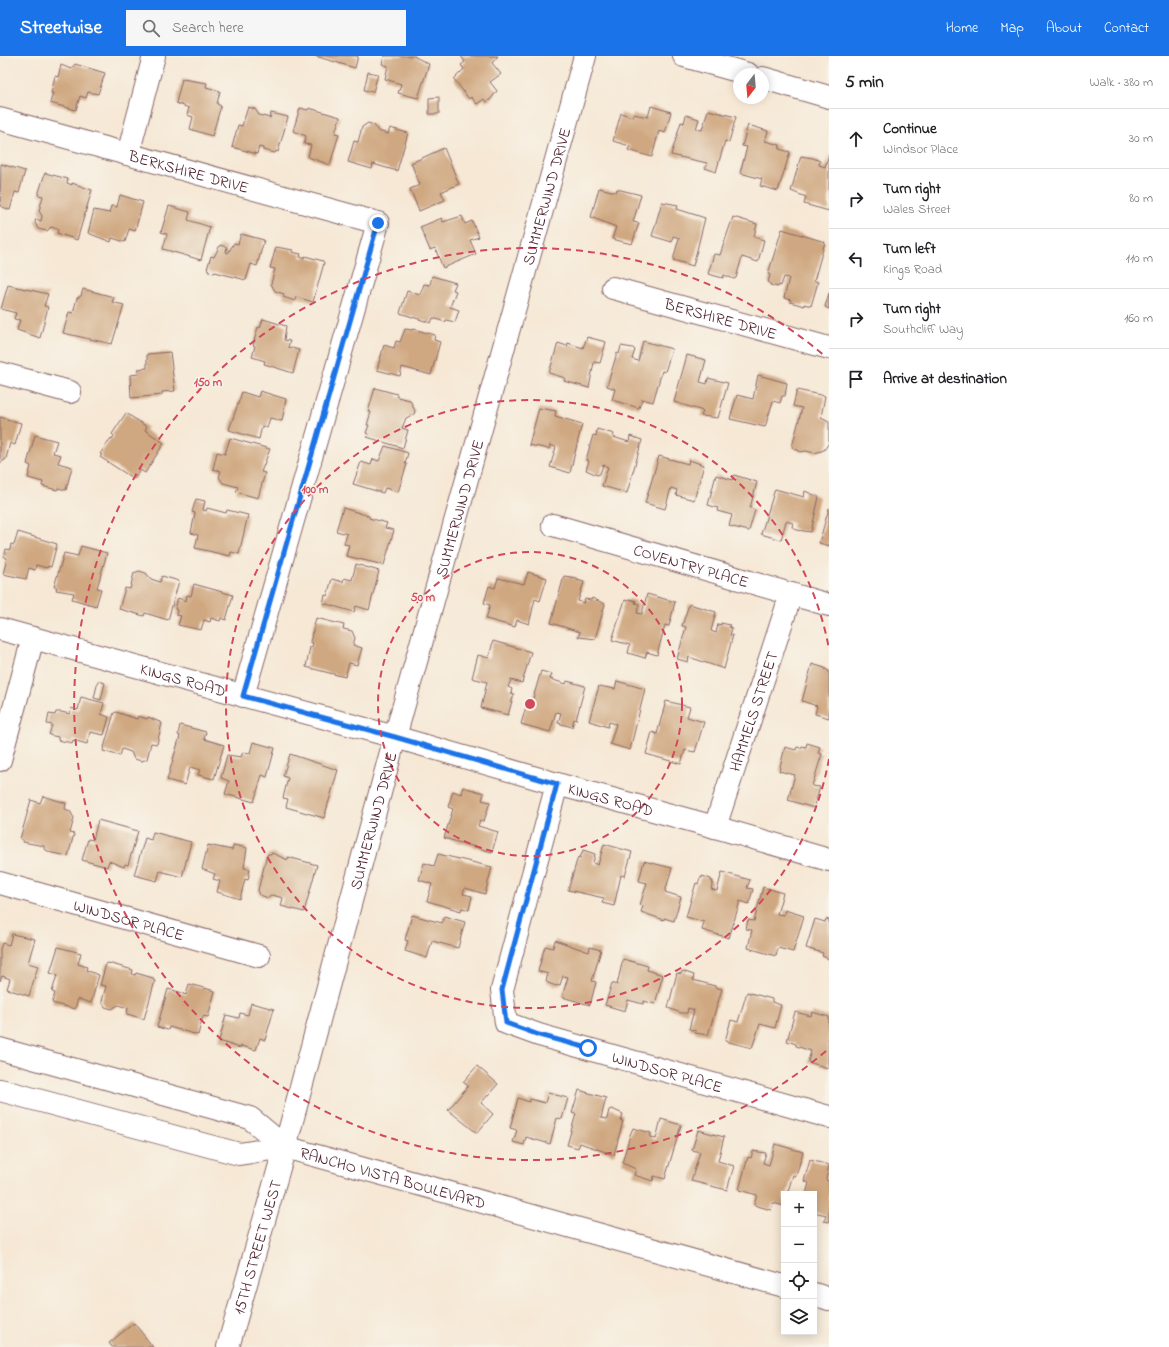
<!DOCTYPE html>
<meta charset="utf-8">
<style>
body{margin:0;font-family:"Indie Flower",sans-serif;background:#f6f6f6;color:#202124}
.controls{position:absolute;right:12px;bottom:12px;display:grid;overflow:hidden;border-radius:0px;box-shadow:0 2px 10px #0003}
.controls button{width:36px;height:36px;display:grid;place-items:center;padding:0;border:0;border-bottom:1px solid #e0e0e0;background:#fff;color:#202124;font:20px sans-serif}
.compass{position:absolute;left:733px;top:12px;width:36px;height:36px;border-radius:50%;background:#fff;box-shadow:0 2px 10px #0003;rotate:196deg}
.stop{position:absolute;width:12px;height:12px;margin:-9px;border:3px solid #1a73e8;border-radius:50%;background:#fff}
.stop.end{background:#1a73e8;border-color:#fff;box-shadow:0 1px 4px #0008}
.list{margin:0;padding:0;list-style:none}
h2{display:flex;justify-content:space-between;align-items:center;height:52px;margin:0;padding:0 16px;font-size:17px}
h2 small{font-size:13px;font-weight:400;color:#757577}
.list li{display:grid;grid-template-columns:26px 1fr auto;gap:12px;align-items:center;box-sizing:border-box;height:60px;padding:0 16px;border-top:1px solid #e0e0e0}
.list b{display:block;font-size:15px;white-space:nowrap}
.list p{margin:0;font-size:13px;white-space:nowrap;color:#757577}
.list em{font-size:13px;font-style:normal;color:#757577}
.icon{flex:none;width:22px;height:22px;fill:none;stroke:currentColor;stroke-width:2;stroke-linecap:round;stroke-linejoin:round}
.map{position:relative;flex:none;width:829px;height:1291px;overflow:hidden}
header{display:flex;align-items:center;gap:24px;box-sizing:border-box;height:56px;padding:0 20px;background:#1a73e8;color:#fff}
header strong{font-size:19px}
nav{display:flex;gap:22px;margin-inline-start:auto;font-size:14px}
.search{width:280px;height:36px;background:#f6f6f6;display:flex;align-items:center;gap:10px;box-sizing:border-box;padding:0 14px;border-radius:0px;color:#757577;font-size:15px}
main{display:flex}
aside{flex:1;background:#fff}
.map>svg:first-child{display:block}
.building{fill:#cfa780}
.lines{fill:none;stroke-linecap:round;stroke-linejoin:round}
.minor-casing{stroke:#866566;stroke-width:24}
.tertiary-casing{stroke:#866566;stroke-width:24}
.primary-casing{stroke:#866566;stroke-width:24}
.minor{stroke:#fff;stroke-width:22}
.tertiary{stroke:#fff;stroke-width:22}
.primary{stroke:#fff;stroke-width:22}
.route{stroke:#1a73e8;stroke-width:5}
.ring{fill:none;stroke:#d1495b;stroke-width:2;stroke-dasharray:7 5}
.labels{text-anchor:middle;stroke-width:3;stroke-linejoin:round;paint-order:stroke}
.street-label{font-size:16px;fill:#4a1f2b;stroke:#f7f3e8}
.centre{fill:#d1495b;stroke:#f7f3e8;stroke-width:2}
.ring-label{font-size:12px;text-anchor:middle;font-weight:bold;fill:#d1495b;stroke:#f7f3e8;stroke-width:3;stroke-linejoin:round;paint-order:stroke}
</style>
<header>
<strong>Streetwise</strong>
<div class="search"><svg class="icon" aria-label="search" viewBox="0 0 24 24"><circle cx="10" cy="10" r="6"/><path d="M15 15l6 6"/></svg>Search here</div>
<nav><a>Home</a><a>Map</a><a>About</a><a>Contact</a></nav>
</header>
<main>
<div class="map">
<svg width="829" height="1291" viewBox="0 0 829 1291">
<rect width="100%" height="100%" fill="#f7f3e8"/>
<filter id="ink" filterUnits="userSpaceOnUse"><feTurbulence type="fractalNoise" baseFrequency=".025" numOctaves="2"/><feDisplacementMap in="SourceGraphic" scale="8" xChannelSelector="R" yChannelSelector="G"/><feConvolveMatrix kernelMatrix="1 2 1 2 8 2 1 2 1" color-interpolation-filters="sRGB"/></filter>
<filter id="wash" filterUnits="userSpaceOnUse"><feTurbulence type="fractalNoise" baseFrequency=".012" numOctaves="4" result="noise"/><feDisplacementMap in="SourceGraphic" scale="16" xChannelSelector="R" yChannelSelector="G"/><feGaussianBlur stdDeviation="0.9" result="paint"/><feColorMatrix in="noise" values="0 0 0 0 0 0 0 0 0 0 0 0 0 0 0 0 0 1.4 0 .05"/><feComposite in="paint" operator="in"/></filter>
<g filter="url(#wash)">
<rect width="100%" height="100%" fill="#f6e8d5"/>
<g id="blocks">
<!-- building -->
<path class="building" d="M315,0h43l-3,12z
M384,0h31v1l14,7 -11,34 -20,-5 3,-9 -16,-5 3,-13 -6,-2z
M461,0h37l-6,7 9,11 -11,8 7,9 -7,9 -4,2 -2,-3 -7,5 -6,-7 -2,2 -15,-20 10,-10 -3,-4 4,-3z
M75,8l30,9 -7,21 -10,-2 -2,6 -6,-2 -4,14 -26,-7 3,-10h-2l4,-17 3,1 3,-12 10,4z
M368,16l10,2 -5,18 -9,-2z
M182,23l25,4 -1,4 14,4 -3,13 4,2 -9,30 -22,-7 3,-12 -6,-2 2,-7 -13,-5z
M439,41v17h-10v-16z
M651,50l20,6 -6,21 -6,-2 -7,26 -24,-7 2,-4 -17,-5 8,-28 11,4 1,-3 15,3z
M248,51l7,2 4,6 11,3 1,-5 17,4 -10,35 -2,-1 -1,2 -12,-3v-2l-4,-1 -2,7 -25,-7 6,-22 4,1z
M300,52l8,2 1,-2 31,9 -5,16 4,1 -9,31 -22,-8 3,-12 -7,-1 2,-8 -13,-5z
M708,54l28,7 -7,25 -4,-1 -9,31 -11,-4 2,-5 -36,-8 10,-33 3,1 2,-8 13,4 -3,10 6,1z
M368,67l6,2 4,6 10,3 2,-6 18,5 -11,38 -24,-7 -1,5 -24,-7 6,-21 4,1 4,-15z
M748,69l20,6 -3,10 15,4 -1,4 11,3 -12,39 -18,-5 2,-7 -22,-6 7,-26 -5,-1z
M444,92l15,36 -18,8 4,8 -26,11 -9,-22 10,-4 -9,-22z
M829,98v57l-25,-7 2,-7 -15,-6 10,-35 12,2 7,3 -1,4 6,2z
M1,108l24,7 -6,22 -4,-1 -5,18 -10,-4z
M45,117l23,6 -1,4 5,2v-2l20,7 -15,50 -20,-7 1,-4 -7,-2 -4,4 -9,-2 -3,-7 1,-3 5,2 1,-5 -3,-5 4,-15 -5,-1z
M599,132l17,4 1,-3 24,6 -8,27 6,1 -7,21 -20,-5 4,-12 -25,-10z
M120,139l23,7 -8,29 -6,-2 -4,13 -13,-4 -1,4 -23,-9 6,-23 15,3 2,-7 6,1z
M662,146l16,3 -1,4 28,9 -12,48 -20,-6 6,-22 -6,-2 -1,6 -20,-6z
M169,150l21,6 -2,8 22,7 -9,33 -38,-11 4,-15 -6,-2z
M462,160l3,8 7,-3 7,16 -9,3 6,14 -33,14 -8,-20 -5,2 -10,-23 22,-9 1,4z
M733,161l24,7 -3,13 10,3 -6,22 -16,-5 -6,21 -2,1 -10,-4 -1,3 -15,-4 6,-20 6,1z
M782,173l43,13 -11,39 4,1 -7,24 -7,-2v2l-14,-4 1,-2 -7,-2 5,-20 -5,-1 -3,9 -2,-1 -1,2 -8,-2v-2l-2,-1 2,-7 -2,-1z
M241,178l23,6 -7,26 -6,-2 -5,16 -31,-8 -1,1 -5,-1v-2l-2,-1 4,-13 3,1 6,-12 7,2 -1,5 2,1 6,-10 4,1z
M276,191l17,3 -1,2 9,2 -1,3 4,1 1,-2 18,5 1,2 -11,39 -17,-5 -1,4 -12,-4 1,-3 -9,-3 -4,-7 4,-15 -5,-1z
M432,220l24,7 -3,7 3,1 -6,16 9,3 -4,12 -9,-2 -1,2 -12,-4 -2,5 -31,-10 7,-22 13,4 4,-11 6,1z
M8,229l40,9 -4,12 4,1 -8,31 -23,-8 3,-10 -6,-1 2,-6 -15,-4z
M83,233l31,8 -2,5 12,3 -12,39 -49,-11 6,-21 4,1 4,-15 4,-2z
M829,237v16l-4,-2z
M263,263l23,7 -2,14 6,1 -2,6 11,3 -6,23 -29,-9 1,-3 -13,-4 3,-11 -2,-1 5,-18 2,1z
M405,273l7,1 1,-1 22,6 -1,5 6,2 -9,33 -29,-8 -2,9 -23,-6 7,-25 10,3 2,-7 4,1z
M587,281l19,5 -6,21 -6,-1 -5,26 -25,-7 1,-3 -16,-5 9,-30 9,3 1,-3 15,5z
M643,285l29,8 -7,23 -3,-1 -9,31 -11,-3 -3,9 -27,-8 3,-11 -8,-3 10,-33 2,1 2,-8 12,2 2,2 -3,9 6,2z
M170,296l5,39 -13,1v3l-31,3 -1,-23 9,-1 -1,-5 9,-1v-14z
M687,299l19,5 -6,22 7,2 1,-6 20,5 -10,35 -17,-2 2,-5 -29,-9z
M758,319l29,8 -2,13h-3l-2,7 -7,-2 -8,26 -35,-8 7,-24 16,4z
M375,332l22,6v3l13,3 5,11 -1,3 -8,4 -4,10 6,2 -5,18 -36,-11 1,-3 -2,-1 3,-8h-2l4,-13h-3z
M797,334l28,6 -4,21 8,4v22l-5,7 -9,3 -9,-2 -5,1 -9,-5 10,-39 -9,-2z
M260,335l26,8 -4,22 -12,-3 -3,10 -5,-2 -3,13 -30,-9 13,-38 16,5z
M539,352l17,3 -1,5 27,8 -12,49 -20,-6 6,-20 -6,-2 -1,4 -20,-4z
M126,357l21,14 -2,3 19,13 -19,30 -5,-3 -6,9 -34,-22 2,-2 -2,-1 11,-16 1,1 2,-3 -2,-2z
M0,361l21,6 -6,22 -5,-2 -4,16 -6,4z
M597,373l17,5 -1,3 16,5 1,-6 12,4 -15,53 -25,-7 6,-19 -5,-2 -3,9 -3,1 -11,-5 3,-9 -3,-1 7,-25 3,1z
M35,379l22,6 -4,12 8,2 -3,8 14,4 -6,23 -8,-2 -1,2 -15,-4 1,-4 -15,-4 3,-12 -4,-2z
M230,382l40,11 -9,23 4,1 -7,25 -22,-6 2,-5 -15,-4 -4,-6 2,-6 -8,-2 4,-17 8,2z
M385,390l23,7 -3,11h2l-9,28 -13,-4 -2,5 -30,-9 8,-22 10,3 2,-6 6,2z
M659,400l29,8 1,-4 15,5 -10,35 -18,-5 1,-5 -6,-2 -6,21 -20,-6z
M716,419l17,5 1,-5 23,7 -7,26 5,2 -6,21 -20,-5 3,-11 -15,-4 1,-3 -10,-3z
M775,433l29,8 1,-6 14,6 -8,35 -14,-2 -5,-3 1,-4 -7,-2 -5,19 -20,-6z
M196,443l9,2 -2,9 3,1 1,-3 19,5 1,-3 21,5 -9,39 -8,-2 -1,4 -35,-8 3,-13 -7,-2 4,-20 -3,-1z
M343,452l26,8v2l18,5 -2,5 9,2 -10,35 -38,-9 3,-11 -5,-1 3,-10 -11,-3z
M829,452v38l-10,-3z
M18,476l39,12 -6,23 -3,-1 -1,2 -11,-3 -1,5 -6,-2 -3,11 -23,-5 4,-16 -3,-1 2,-8 4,1 1,-6 3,1z
M81,490l26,7 -10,35 4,1 -5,17 -24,-7 2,-6 -18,-3 1,-3h-3l10,-34 14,3z
M356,508l23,7 -10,39 -13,-4 -2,6 -31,-9 2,-8 2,1 5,-17 11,3 1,-4 8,2z
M139,515l7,2 5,6 9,3 2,-6 17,5 -11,39 -23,-7 -1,3 -25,-7 6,-21 5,1 4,-16z
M528,516l19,6 -7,23 -5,-2 -6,25 -12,-4 -2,7 -29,-8 4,-14 -6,-2 5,-17 6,2 3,-10 26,6z
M564,520l13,2v2l7,2 -6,19 6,2 1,-4 6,1 1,-2 13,6 -10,35 -17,-2 2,-5 -29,-9z
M194,528l39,11 -7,25 -5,-2 -1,3 -9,-3 -1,4 -6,-2 -3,10 -23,-5 3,-9 -5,-1 1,-5 -2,-1 3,-11 8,3 1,-6 4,1z
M647,538l28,8 -6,24 -4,-1 -8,30 -10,-3 -2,6 -17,-5 2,-8 -18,-5 13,-40 3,1 1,-2 7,2 -1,2 4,1 -2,9 5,1z
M689,548l27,8 -5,19 5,2 2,-9 3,1v-2l9,2 -1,2 3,1 -2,7h3l-9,34 -35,-12 -1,5 -11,-3 9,-32 -4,-1z
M316,562l28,7 -1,4 9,2 3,7 -2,7 9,3 -5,17 -8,-2 -4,14 -39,-10 4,-20h2l1,-4 -3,-1z
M493,585l38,11 -9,31 -11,-3 -3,7 4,2 -1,4 3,1 -6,21 -27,-7 6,-26 -15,-4 6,-23 11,3z
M812,608l13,4v1l4,2v47l-14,-4 2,-8 -15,-5z
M541,615l11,3 -2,5 16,5 1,-3 18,5 -9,34 -2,-1 -2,8 -14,-4 3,-10 -5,-1 -6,20 -29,-8 7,-24 4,2z
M98,625l7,2 -4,17 -7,-2z
M617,625l28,8 -15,61 -20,-6 6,-20 -7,-2 -1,5 -19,-6 10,-35 16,3z
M81,641l23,6 -3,11 8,3 -5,18 -14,-3 -3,12 -14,-4 -1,3 -14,-3v-3l-9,-2 3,-10 -5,-1 2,-10 6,1 1,-3h5l9,2 1,-6 7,2z
M666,645l24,6 -3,10 17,5 -9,30 -10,-2 -4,14 -35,-10 6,-22 5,2z
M116,656l21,7 1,-3 9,3 1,-2 14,6 -5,21 -6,-1 -4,16 -5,2 -8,-2 -3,-7 -9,-3 -2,7 -17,-5 11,-38z
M180,669l26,7 -2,7 20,6 -10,34 -16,-4 2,-5 -10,-3 -5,18 -18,-5 13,-44 -2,-1z
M253,686l22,6 -8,29 -5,-2 -8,27 -29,-8 4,-13 -8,-3 6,-23 14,2 2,-5 7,1z
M807,687l13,4 -2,6 4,1 -10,32 8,1 -6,21 -26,-8 7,-25 -16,-4 6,-24 11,3 1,-3 4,1 1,-2 4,1z
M290,698l48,16 -14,48 -38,-11 2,-8 -5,-1 5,-20 -5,-2z
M463,731l21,6 -2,7 8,2 -6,19 -4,-1 -2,6 20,6 -6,20 -48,-14 9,-29 -5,-2 5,-16 8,3z
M43,740l23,7 -1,6 5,2 4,7 -4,15 4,1 -6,22 -16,-3 -8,-4v-3l-21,-4v-2l-3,-1 11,-39 9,3z
M98,764l40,11 -10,34 -3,-1 -1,3 -15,-6 -2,6 -25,-7 6,-21 5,1z
M153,776l38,10 -9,35 -22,-6 -3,10 -23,-6 11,-37 6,2z
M604,788l28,8 -7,24 -4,-1 -7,31 -12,-3 2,-5 -36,-8 10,-33 2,1 3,-8 12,4 -2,9 5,2z
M208,789l24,5 2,-5 13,3 -3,20 6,1 -2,11 -3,-1 -5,20 -23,-7 3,-11 -7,-2 2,-5 -13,-5z
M272,797l16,7v-3l29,8 -13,47 -23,-6 2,-8 -11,-3 -4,3 -8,-3 -2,-5 9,-35z
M438,798l54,13 -7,27 -20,-6 -2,6 9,2 -3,14 -7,-2 -1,3 -34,-10 5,-17 -13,-4 5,-17 10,3z
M644,805l28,7 -7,24 16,5 -7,24 -10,-3v2l-23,-8 2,-6 -3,-1 7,-22 -8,-2z
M722,816l28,8 -3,8 6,1 -4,15 -9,-3 -11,37 -27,-8 2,-8 -18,-5 10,-34 2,1 2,-6h2v-2l9,3v2h2l-2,8 6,2z
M763,831l20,6 -6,21 7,1 1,-5 19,6 -11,36 -15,-4 -2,8 -28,-8 4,-18 -6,-1 2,-9 6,1z
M412,859l30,8 2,-7 21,6 -7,26 -26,-7 -5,17 -22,-7 3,-10 -3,-1z
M815,863l10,3 1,-3 3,1v39l-7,-3 1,-3 -17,-5z
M12,878l23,5 -7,24 10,3 -9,30 -22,-7 3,-10 -8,-3 -2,5v-32l2,-6 7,2z
M555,884l34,12 1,-5 11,3 -9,31 4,1 -6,23 -28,-8 6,-20 -5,-1 -3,9 -4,1 -8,-3 -2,-2 2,-7 -10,-3 7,-25 8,2z
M58,891l23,6 -3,11 9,3 -1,3 13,5 -8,28 -13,-4 -3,10 -23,-6 3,-10 -3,-1 5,-17 -7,-2z
M623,903l25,7 -1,4 16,5 -8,29 -11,-3 -1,3 -15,-4 -3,11 -20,-6 7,-22 5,2z
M108,907l25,7 -1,4 3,1 1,-2 17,5v2l2,1 -11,38 -17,-5 1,-6 -10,-3 -6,4 -7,-2 -3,-6 4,-15 -6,-1 6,-21z
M682,915l12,4 -1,5 22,6v1l7,2 -14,46 -13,-2 1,-2 -7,-2 5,-19 -6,-2 -1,5h-6l-13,-5 9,-35 4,1z
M189,928l26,7 -7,26 -5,-1 -5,19 -29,-8 -1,3 -11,-3 11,-38 15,4v1l3,1z
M747,936l25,7v3l9,3 -6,23 -15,-4 -8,24 -27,-7 6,-21 7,2z
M251,947l23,6 -9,31 -5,-2 -4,12 -15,-4 -1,2 -21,-7 7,-26 13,3 1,-5 8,2z
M795,956l16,4 1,-4 17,5 -1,51 -20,-6 3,-11 -15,-5v-2l-9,-3z
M477,1010l21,18 -17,19 12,11 -16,19 -29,-23 20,-24 -5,-4z
M579,1034l27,8 -5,20 6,1 2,-9 3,-1 11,5 -2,7h2l-9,34 -34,-12 -2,5 -11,-3 9,-31 -4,-1z
M548,1037l20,5 -6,21 -5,-1 -7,26 -24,-7 -2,8 -11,-3 4,-12 -7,-2 8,-30 11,4 1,-3 15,4z
M661,1063l20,6 -16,54 -11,-3 -1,5 -19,-6 2,-6 -14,-6 8,-28 3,-7 18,5 -1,4 6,2z
M698,1074l26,7 -6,24 16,5 -7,24 -36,-9 9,-29 -8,-2z
M775,1088l28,8 -7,24 -3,-1 -6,19h-3v12l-11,-3 -2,7 -17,-5 3,-10 -18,-5 9,-33 3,1 2,-7 13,2 -3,10 6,2z
M810,1104l19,5 -3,15 3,1v41l-5,-1 2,-6 -12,-3v-18h-8l3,-11 -5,-2z
M134,1267l19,24h-41l-3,-4z"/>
</g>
</g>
<g filter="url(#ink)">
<use href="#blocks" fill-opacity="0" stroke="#866566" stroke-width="1"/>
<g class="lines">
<defs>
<g id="minor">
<path d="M684,0l64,18"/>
<path d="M763,22l66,19"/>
<path id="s1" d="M0,63l378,104 -135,473"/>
<path d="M128,98l26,-98"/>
<path id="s2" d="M613,232l216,60"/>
<path d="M0,317l70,19"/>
<path id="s3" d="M553,469l276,80"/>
<path id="s4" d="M0,573l395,108 162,47 158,43 114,33"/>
<path d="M0,704l33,-122"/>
<path id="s5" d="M557,728l-55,206 4,33 33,12 290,82"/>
<path id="s6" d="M715,771l76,-233"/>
<path id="s7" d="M0,827l259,73"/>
</g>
<g id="tertiary">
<path id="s8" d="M228,1291l57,-200 110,-410 190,-681"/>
</g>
<g id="primary">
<path d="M0,993l250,69 35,29"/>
<path id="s9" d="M0,1034l239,64 46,-7 499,139"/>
<path d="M814,1238l15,5"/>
</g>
</defs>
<!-- minor casing -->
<use href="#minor" class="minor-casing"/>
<!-- tertiary casing -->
<use href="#tertiary" class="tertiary-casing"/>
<!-- primary casing -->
<use href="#primary" class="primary-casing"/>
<!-- minor -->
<use href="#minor" class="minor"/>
<!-- tertiary -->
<use href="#tertiary" class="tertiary"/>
<!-- primary -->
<use href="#primary" class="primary"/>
</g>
</g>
<g class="lines" filter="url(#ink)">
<!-- route -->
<path class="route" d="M378,167l-135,473 152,41 162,47 -55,206 4,33 33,12 49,13"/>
</g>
<!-- distance rings -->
<g class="ring">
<circle cx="530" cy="648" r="152"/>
<path d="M829 703A304 304 0 1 1 829 593"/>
<path d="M826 995A456 456 0 1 1 826 301"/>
</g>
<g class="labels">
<!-- street labels -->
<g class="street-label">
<text dy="6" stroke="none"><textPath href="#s1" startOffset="196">BERKSHIRE DRIVE</textPath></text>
<text dy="6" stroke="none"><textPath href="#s8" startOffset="1194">SUMMERWIND DRIVE</textPath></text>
<text dy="6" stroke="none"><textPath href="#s2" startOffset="112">BERSHIRE DRIVE</textPath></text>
<text dy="6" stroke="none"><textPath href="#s8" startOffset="870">SUMMERWIND DRIVE</textPath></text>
<text dy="6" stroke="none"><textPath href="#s3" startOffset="144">COVENTRY PLACE</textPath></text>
<text dy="6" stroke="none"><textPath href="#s4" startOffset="190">KINGS ROAD</textPath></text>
<text dy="6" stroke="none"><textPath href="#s6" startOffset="122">HAMMELS STREET</textPath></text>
<text dy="6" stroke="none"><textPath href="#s4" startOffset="634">KINGS ROAD</textPath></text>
<text dy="6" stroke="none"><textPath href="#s8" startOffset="546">SUMMERWIND DRIVE</textPath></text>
<text dy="6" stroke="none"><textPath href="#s7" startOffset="134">WINDSOR PLACE</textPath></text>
<text dy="6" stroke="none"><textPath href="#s5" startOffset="415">WINDSOR PLACE</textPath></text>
<text dy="6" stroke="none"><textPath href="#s9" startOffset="406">RANCHO VISTA BOULEVARD</textPath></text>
<text dy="6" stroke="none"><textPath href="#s8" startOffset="104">15TH STREET WEST</textPath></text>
</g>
</g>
<circle cx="530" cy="648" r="6" class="centre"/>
<g class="ring-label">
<text x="208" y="330">150 m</text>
<text x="315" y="437">100 m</text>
<text x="423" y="545">50 m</text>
</g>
</svg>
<div class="controls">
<button>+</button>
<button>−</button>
<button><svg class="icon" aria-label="locate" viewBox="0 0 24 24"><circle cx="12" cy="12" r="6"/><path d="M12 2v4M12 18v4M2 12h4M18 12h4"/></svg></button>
<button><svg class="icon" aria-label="layers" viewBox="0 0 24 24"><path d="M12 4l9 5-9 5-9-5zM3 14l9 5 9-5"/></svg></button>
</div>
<svg class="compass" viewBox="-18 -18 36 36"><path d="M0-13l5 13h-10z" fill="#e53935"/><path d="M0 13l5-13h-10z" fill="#757577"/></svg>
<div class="stop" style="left:588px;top:992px"></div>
<div class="stop end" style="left:378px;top:167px"></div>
</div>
<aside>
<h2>5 min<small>Walk · 380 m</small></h2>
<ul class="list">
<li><svg class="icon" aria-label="ahead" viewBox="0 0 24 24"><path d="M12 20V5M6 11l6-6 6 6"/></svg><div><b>Continue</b><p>Windsor Place</p></div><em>30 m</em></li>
<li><svg class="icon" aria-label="right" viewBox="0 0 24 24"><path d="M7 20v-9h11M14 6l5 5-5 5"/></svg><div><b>Turn right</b><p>Wales Street</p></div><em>80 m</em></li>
<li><svg class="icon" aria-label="left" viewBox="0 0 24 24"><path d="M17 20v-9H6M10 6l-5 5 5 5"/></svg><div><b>Turn left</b><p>Kings Road</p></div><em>110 m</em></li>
<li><svg class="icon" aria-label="right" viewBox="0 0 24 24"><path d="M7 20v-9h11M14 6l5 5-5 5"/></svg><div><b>Turn right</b><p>Southcliff Way</p></div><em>160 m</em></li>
<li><svg class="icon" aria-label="arrive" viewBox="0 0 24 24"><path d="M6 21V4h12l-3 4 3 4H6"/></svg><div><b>Arrive at destination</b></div></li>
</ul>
</aside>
</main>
